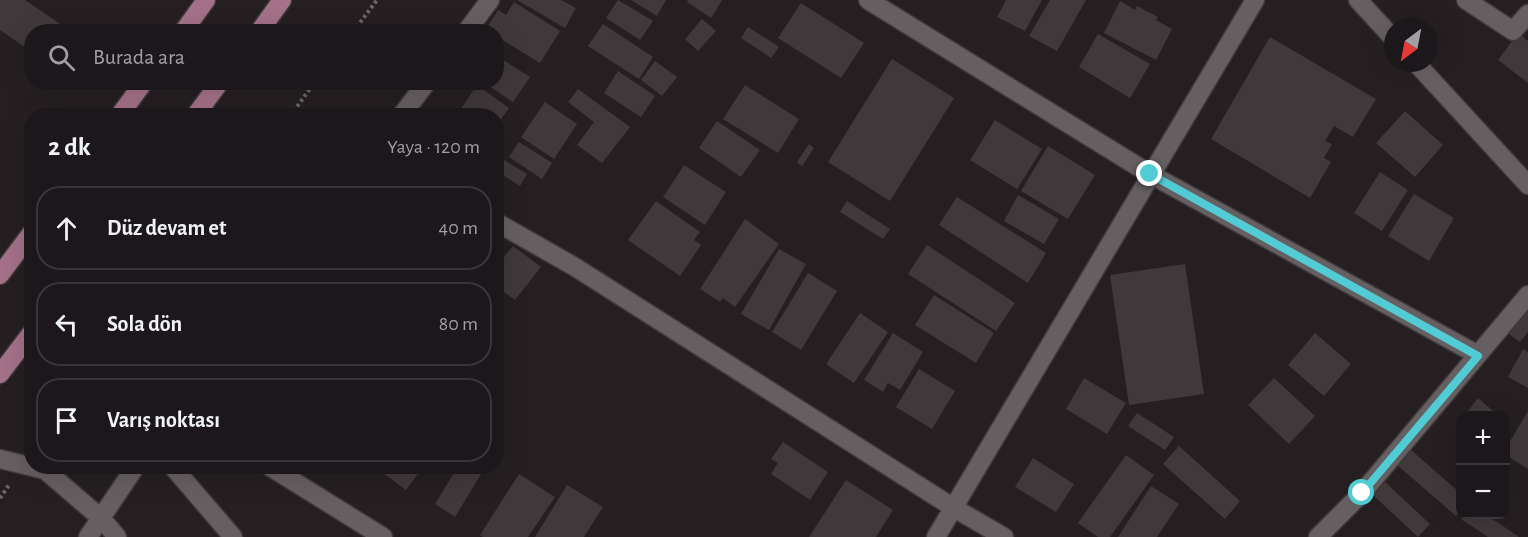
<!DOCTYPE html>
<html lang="tr">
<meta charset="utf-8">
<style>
body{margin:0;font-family:"Alegreya Sans",sans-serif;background:#292427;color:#f1f3f6}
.controls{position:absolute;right:18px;bottom:18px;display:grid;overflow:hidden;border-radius:12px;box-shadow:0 6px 24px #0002}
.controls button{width:54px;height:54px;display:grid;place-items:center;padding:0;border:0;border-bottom:2px solid #3a3639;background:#1c171a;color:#f1f3f6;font:30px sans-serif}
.compass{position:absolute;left:1384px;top:18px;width:54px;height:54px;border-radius:50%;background:#1c171a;box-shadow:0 6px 24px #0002;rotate:212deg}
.stop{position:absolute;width:18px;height:18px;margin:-14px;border:4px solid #51ccd4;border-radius:50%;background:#fff}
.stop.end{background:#51ccd4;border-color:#fff;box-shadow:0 2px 6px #0008}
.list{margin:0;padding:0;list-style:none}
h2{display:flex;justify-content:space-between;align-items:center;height:78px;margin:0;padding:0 24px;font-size:26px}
h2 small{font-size:20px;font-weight:400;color:#a09fa2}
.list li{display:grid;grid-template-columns:39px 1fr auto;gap:18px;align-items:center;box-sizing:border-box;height:84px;margin:0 12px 12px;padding:0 12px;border:2px solid #3a3639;border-radius:24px}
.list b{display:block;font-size:22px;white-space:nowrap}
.list em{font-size:20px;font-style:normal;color:#a09fa2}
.icon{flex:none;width:33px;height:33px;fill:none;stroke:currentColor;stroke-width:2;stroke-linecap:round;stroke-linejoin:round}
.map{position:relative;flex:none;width:1528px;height:537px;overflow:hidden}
.search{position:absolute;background:#1c171a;box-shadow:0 6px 24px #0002;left:24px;top:24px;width:480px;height:66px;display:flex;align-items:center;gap:15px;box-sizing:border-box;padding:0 21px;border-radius:24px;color:#a09fa2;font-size:22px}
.panel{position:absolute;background:#1c171a;box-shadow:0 6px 24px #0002;left:24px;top:108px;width:480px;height:366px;border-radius:24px}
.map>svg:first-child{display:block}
.building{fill:#40393c}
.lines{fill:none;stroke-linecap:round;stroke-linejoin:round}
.minor-casing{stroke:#3e393b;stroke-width:21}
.major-casing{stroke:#3e393b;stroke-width:21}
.path{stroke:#6b6668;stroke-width:4;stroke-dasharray:3 3;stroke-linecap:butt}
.minor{stroke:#665f62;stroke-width:18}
.major{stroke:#a47188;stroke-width:18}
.route{stroke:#51ccd4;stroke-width:8}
</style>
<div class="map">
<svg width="1528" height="537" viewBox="0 0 1528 537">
<rect width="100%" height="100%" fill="#251f22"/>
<!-- building -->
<path class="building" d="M0,0h25l47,32h-40v20l-32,-22z
M517,0h44l15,8 -11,20z
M618,0l35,21 -13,19 -34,-22z
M631,0h35l-9,16z
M688,0h34l-11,18 -24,-16z
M1006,0h36l-17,31 -28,-14z
M1050,0h36l-29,51 -28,-15z
M1120,1l15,9 2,-4 21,11 -2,3 16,9 -16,31 -52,-27z
M514,2l46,29 -20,32 -44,-27v-4l-10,-3 12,-19 8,5z
M801,3l63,40 -23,35 -63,-40z
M702,19l14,12 -18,20 -13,-12z
M603,24l50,33 -14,22 -51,-33z
M748,27l31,20 -8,11 -30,-20z
M1518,33l10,8v42l-30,-23z
M1098,34l52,30 -20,34 -51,-31z
M1270,37l106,62 -23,38 -19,-11 -9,15 7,3 -8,14 7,4 -21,36 -99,-59z
M500,58l30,19 -17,25 -30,-20h13v-19z
M892,59l62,39 -64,103 -62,-39z
M655,61l22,16 -15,19 -21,-16z
M618,71l37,25 -14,21 -37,-24z
M477,85l32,23 -13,18v-10h-40z
M745,85l54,34 -21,34 -55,-34z
M578,89l52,38 -28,36 -25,-18 17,-23 -26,-20z
M545,102l32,22 -23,35 -33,-22z
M1405,111l38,34 -28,32 -39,-34z
M995,120l47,29 -25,40 -47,-29z
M717,121l43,29 -19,27 -42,-29z
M519,142l33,21 -10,16 -33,-22z
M809,144l5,4 -12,18 -5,-4z
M1048,146l47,29 -27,44 -47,-28z
M504,160l23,14 -7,12 -23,-15z
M684,165l42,27 -21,33 -42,-28z
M1380,172l28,18 -26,41 -28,-18z
M1414,194l40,24 -25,43 -41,-25z
M1018,195l41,24 -15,25 -40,-23z
M957,197l89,56 -18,30 -89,-58z
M656,201l44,31 -6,8 7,5 -21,31 -52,-36z
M847,201l43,28 -7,10 -43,-27z
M745,219l34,25 -44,63 -12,-9 -3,4 -20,-13z
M927,245l88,58 -19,28 -88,-57z
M513,246l28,21 -26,33 -19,-14v-19z
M779,249l27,15 -37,66 -28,-16z
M1185,264l19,130 -75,11 -19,-130z
M808,273l29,18 -36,59 -29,-18z
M934,295l60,38 -18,30 -61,-38z
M1528,307v25l-8,10 -11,-8z
M860,313l28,19 -34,51 -28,-19z
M893,333l30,19 -23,38 -12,-7 -5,9 -19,-12z
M1315,333l36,31 -27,32 -36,-31z
M1523,349l5,3v36l-20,-11z
M919,369l36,22 -23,38 -36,-22z
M1084,378l42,25 -19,31 -41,-25z
M1274,378l41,38 -26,28 -41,-39z
M1478,398l21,18h-35z
M1528,411v58l-22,-14v-7z
M1137,413l37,24 -9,13 -37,-24z
M783,442l45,30 -18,28 -39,-26 7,-11 -7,-4z
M1179,446l61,55 -15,18 -62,-55z
M1411,450l49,43v17l-4,6 -59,-51z
M1126,455l28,20 -44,62h-12l-20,-14z
M1033,458l41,26 -18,28 -41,-25z
M377,466h55l-3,5 -6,-4 -17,23 -30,-22z
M458,466h28l-31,51 -20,-13z
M519,474l36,23 -27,40h-45l-3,-2z
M846,480l47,30 -17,27h-67z
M1385,482l45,42 -12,13 -45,-42z
M567,485l36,22 -19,30h-49z
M1151,486l28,18 -22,33h-39z
M1464,514h21l34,23h-31l-27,-18z"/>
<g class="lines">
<defs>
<path id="minor" d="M868,0l282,174 328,181
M1358,0l35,38
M1466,0l47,31 15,-17
M466,32l24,-32
M1416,63l112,122
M401,116l26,-34
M496,222l79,45 379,241 50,29
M0,459l45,11 57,49 15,18
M172,466l61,71
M269,466l114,71
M88,537l48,-71
M936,537l319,-537
M1318,537l44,-44 166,-198"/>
<path id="major" d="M183,32l23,-32
M259,32l23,-32
M119,116l25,-34
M195,116l25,-34
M0,275l32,-43
M0,374l32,-42"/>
</defs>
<!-- minor casing -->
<use href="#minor" class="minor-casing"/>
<!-- major casing -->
<use href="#major" class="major-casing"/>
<!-- path -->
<path class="path" d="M353,32l24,-32
M290,116l25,-34
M0,498l9,-13"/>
<!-- minor -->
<use href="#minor" class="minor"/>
<!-- major -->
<use href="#major" class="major"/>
</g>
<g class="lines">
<!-- route -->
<path class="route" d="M1150,174l328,182 -116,137"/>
</g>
</svg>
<div class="controls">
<button>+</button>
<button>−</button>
</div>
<svg class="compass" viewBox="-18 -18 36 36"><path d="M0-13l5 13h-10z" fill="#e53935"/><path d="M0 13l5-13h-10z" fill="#a09fa2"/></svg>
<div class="stop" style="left:1362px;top:493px"></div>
<div class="stop end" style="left:1150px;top:174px"></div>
<div class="search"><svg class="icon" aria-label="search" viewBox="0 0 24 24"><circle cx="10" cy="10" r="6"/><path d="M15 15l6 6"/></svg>Burada ara</div>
<section class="panel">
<h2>2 dk<small>Yaya · 120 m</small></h2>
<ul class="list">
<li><svg class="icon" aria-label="ahead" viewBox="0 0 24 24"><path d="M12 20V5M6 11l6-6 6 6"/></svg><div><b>Düz devam et</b></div><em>40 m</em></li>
<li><svg class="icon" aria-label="left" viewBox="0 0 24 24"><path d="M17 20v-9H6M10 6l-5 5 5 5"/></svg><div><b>Sola dön</b></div><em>80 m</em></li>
<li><svg class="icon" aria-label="arrive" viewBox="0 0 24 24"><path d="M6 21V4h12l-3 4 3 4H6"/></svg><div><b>Varış noktası</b></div></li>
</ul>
</section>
</div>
